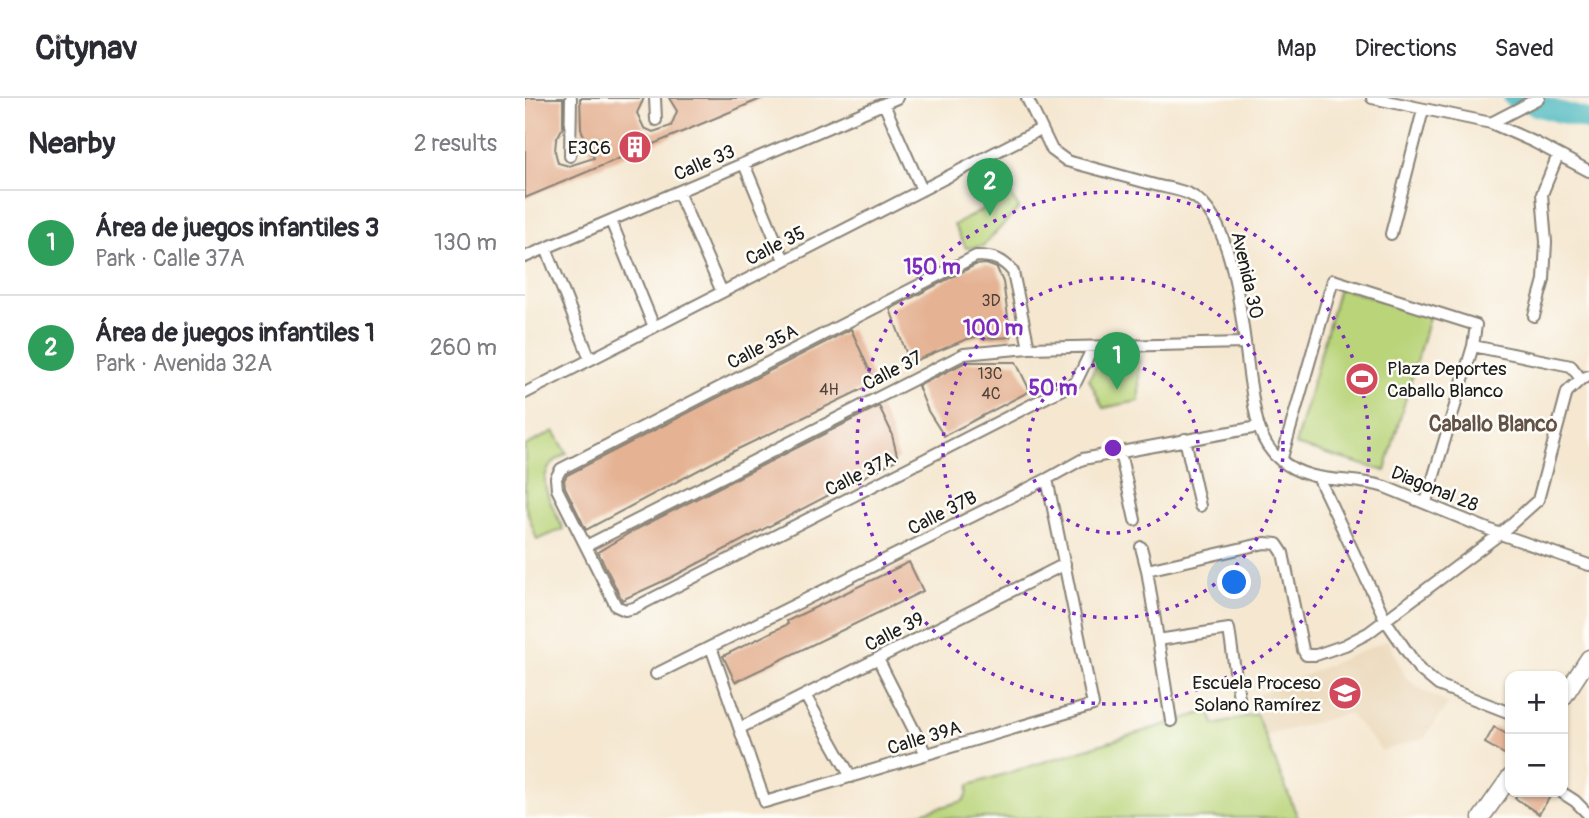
<!DOCTYPE html>
<meta charset="utf-8">
<style>
body{margin:0;font-family:Pangolin,sans-serif;background:#f7f7f7;color:#2b2b33}
.controls{position:absolute;right:21px;bottom:21px;display:grid;overflow:hidden;border-radius:14px;box-shadow:0 2px 5px #0004}
.controls button{width:63px;height:63px;display:grid;place-items:center;padding:0;border:0;border-bottom:2px solid #e1e1e2;background:#fff;color:#2b2b33;font:35px sans-serif}
.you{position:absolute;left:710px;top:485px;width:24px;height:24px;margin:-18px;border:5px solid #fff;border-radius:50%;background:#1a73e8;box-shadow:0 0 0 10px #1a73e833}
.badge{display:grid;place-items:center;width:46px;height:46px;border-radius:50%;background:#d1495b;color:#fff;font-size:23px;font-weight:700}
.pin{position:absolute;translate:-50% -58px;filter:drop-shadow(0 2px 4px #0008)}
.pin::after{content:'';position:absolute;top:37px;width:24px;height:21px;background:inherit;clip-path:polygon(0 0,100% 0,50% 100%)}
.list{margin:0;padding:0;list-style:none}
h2{display:flex;justify-content:space-between;align-items:center;height:91px;margin:0;padding:0 28px;font-size:30px}
h2 small{font-size:23px;font-weight:400;color:#7c7c81}
.list li{display:grid;grid-template-columns:46px 1fr auto;gap:21px;align-items:center;box-sizing:border-box;height:105px;padding:0 28px;border-top:2px solid #e1e1e2}
.list b{display:block;font-size:26px;white-space:nowrap}
.list p{margin:0;font-size:23px;white-space:nowrap;color:#7c7c81}
.list em{font-size:23px;font-style:normal;color:#7c7c81}
.map{position:relative;flex:none;width:1064px;height:720px;overflow:hidden}
header{display:flex;align-items:center;gap:42px;box-sizing:border-box;height:98px;padding:0 35px;background:#fff;border-bottom:2px solid #e1e1e2}
header strong{font-size:33px}
nav{display:flex;gap:38px;margin-inline-start:auto;font-size:24px}
main{display:flex}
aside{flex:1;background:#fff}
.map>svg:first-child{display:block}
.built{fill:#ebd8ba}
.green{fill:#b9d479;stroke:#6a784a;stroke-width:2}
.lines{fill:none;stroke-linecap:round;stroke-linejoin:round}
.river{stroke:#45b5bc;stroke-width:21}
.building{fill:#e5b394}
.street-casing{stroke:#888276;stroke-width:14}
.primary-casing{stroke:#888276;stroke-width:19}
.street{stroke:#fff;stroke-width:10}
.primary{stroke:#fff;stroke-width:16}
.ring{fill:none;stroke:#7b2cbf;stroke-width:3.5;stroke-dasharray:3.5 7}
.labels{text-anchor:middle;stroke-width:5;stroke-linejoin:round;paint-order:stroke}
.number-label{font-size:16px;fill:#4e423a}
.poi-label{font-size:19px;fill:#1c1c1c;stroke:#fdfcf7;text-anchor:end}
.street-label{font-size:19px;fill:#1c1c1c;stroke:#fdfcf7}
.neighbourhood-label{font-size:21px;font-weight:bold;fill:#625146;stroke:#fdfcf7}
.centre{fill:#7b2cbf;stroke:#fdfcf7;stroke-width:3.5}
.ring-label{font-size:21px;text-anchor:middle;font-weight:bold;fill:#7b2cbf;stroke:#fdfcf7;stroke-width:5;stroke-linejoin:round;paint-order:stroke}
</style>
<header>
<strong>Citynav</strong>
<nav><a>Map</a><a>Directions</a><a>Saved</a></nav>
</header>
<main>
<aside>
<h2>Nearby<small>2 results</small></h2>
<ul class="list">
<li><span class="badge" style="background:#2e9e5b">1</span><div><b>Área de juegos infantiles 3</b><p>Park · Calle 37A</p></div><em>130 m</em></li>
<li><span class="badge" style="background:#2e9e5b">2</span><div><b>Área de juegos infantiles 1</b><p>Park · Avenida 32A</p></div><em>260 m</em></li>
</ul>
</aside>
<div class="map">
<svg width="1064" height="720" viewBox="0 0 1064 720">
<rect width="100%" height="100%" fill="#fdfcf7"/>
<filter id="ink" filterUnits="userSpaceOnUse"><feTurbulence type="fractalNoise" baseFrequency=".0143" numOctaves="2"/><feDisplacementMap in="SourceGraphic" scale="14" xChannelSelector="R" yChannelSelector="G"/><feConvolveMatrix kernelMatrix="1 2 1 2 8 2 1 2 1" color-interpolation-filters="sRGB"/></filter>
<filter id="wash" filterUnits="userSpaceOnUse"><feTurbulence type="fractalNoise" baseFrequency=".00686" numOctaves="4" result="noise"/><feDisplacementMap in="SourceGraphic" scale="28" xChannelSelector="R" yChannelSelector="G"/><feGaussianBlur stdDeviation="1.57" result="paint"/><feColorMatrix in="noise" values="0 0 0 0 0 0 0 0 0 0 0 0 0 0 0 0 0 1.4 0 .05"/><feComposite in="paint" operator="in"/></filter>
<g filter="url(#wash)">
<rect width="100%" height="100%" fill="#f5e7d0"/>
<!-- built -->
<path class="built" d="M863,542l18,38 12,9 30,17 -24,34 -42,13 -33,-38 -84,23 -14,-38z"/>
<!-- green -->
<path class="green" d="M486,97l8,13 -36,38 -17,2 -12,-23z
M814,190l91,26 -45,157 -90,-26z
M614,262v41l-36,7 -14,-29 10,-18z
M29,333l13,22c-39,20 -17,45 -4,76l-26,11 -12,-35v-59z
M684,613l6,14 41,-11 42,104h-395l60,-17 4,-6 2,-10z"/>
<g class="lines">
<!-- river -->
<path class="river" d="M989,0l7,4
M1009,7l55,15"/>
</g>
<g id="blocks">
<!-- building -->
<path class="building" d="M0,0h38v29l-7,13 -1,11 3,12 11,3 25,-8 -13,-29 -1,-31h64l-7,15 7,15 9,4 18,-6 6,-15 -8,-13h94l-238,100z
M461,166l11,4 6,14 8,55 -29,2 -1,-3 -14,3 -57,24 -20,-54 85,-44z
M326,231l24,54 -137,66 -152,81 -21,-43 -1,-7 3,-5z
M441,264h50l14,29 -86,45 -16,-25 -10,-25z
M354,308l12,25 7,28 -228,119 -48,22 -24,-48 33,-20z
M384,464l14,29 -188,91 -12,-26 65,-32 -1,-3z
M969,629l16,9v13l-4,6 -21,-12z
M994,694h34l-14,22 -24,-16z"/>
</g>
</g>
<g filter="url(#ink)">
<use href="#blocks" fill-opacity="0" stroke="#888276" stroke-width="2"/>
<g class="lines">
<defs>
<path id="street" d="M130,0l1,22
M502,0l25,52 15,11c29,8 59,16 88,24 11,3 25,4 36,10 45,23 52,139 59,186 5,28 6,59 29,78 34,28 69,16 106,28l115,47 89,31
M847,0l119,25 43,19 55,29
M359,6l38,86
M966,25l48,-25
M45,58l1,-58
M219,66l40,96
M153,94l44,100
M86,123l43,106
M866,136l32,-124
M21,150l44,111
M0,159l372,-159
M1009,218l10,-36 2,-38 -4,-48 16,-39
M948,248l98,20 10,13
M504,250l-16,-76c-10,-13 -21,-16 -37,-16l-415,213 -5,9 1,11 59,117 9,4 9,-2 442,-226 17,-35
M0,295l516,-264
M660,341l15,67
M595,354l15,68
M756,363l52,-181 143,45 -3,21 -47,156
M794,381l67,142 33,48 19,16 72,28
M61,448l378,-192 65,-6 215,-5
M616,449l6,23 24,151
M622,472l118,-27 12,1 6,9 20,97 3,5h10l29,-10 23,-12 132,-99 38,-34 29,-108 14,-13 8,-3
M633,542l71,-11 10,69
M186,549l54,155 328,-97 -46,-226
M353,561l48,95
M131,576l391,-195 36,-20 175,-32
M280,597l46,82
M215,630l325,-164
M1036,694l14,9 14,14"/>
<path id="primary" d="M1038,600l26,-40
M956,720l29,-41"/>
</defs>
<!-- street casing -->
<use href="#street" class="street-casing"/>
<!-- primary casing -->
<use href="#primary" class="primary-casing"/>
<!-- street -->
<use href="#street" class="street"/>
<!-- primary -->
<use href="#primary" class="primary"/>
</g>
</g>
<!-- distance rings -->
<g class="ring">
<circle cx="588" cy="350" r="85"/>
<circle cx="588" cy="350" r="170"/>
<circle cx="588" cy="350" r="256"/>
</g>
<!-- icons -->
<defs>
<symbol id="building-disc" viewBox="-11 -11 22 22"><circle r="9.5" fill="#d1495b" stroke="#fdfcf7"/><path d="M-4-6H4V6H1V3H-1V6H-4ZM-2.5-4.3h1.7v1.8h-1.7ZM.8-4.3h1.7v1.8H.8ZM-2.5-1h1.7V.8h-1.7ZM.8-1h1.7V.8H.8Z" fill="#fff"/></symbol>
<symbol id="stadium-disc" viewBox="-11 -11 22 22"><circle r="9.5" fill="#d1495b" stroke="#fdfcf7"/><path d="M0-5a6.5 5 0 1 0 0 10a6.5 5 0 1 0 0-10ZM-3.5-1.8h7v3.6h-7Z" fill="#fff"/></symbol>
<symbol id="school-disc" viewBox="-11 -11 22 22"><circle r="9.5" fill="#d1495b" stroke="#fdfcf7"/><path d="M0-5L7-2L0 1L-7-2ZM-4 1L0 2.5L4 1V4Q0 6-4 4Z" fill="#fff"/></symbol>
</defs>
<g fill-rule="evenodd">
<use href="#building-disc" x="91" y="30" width="38" height="38"/>
<use href="#stadium-disc" x="818" y="262" width="38" height="38"/>
<use href="#school-disc" x="801" y="576" width="38" height="38"/>
</g>
<g class="labels">
<!-- number labels -->
<g class="number-label">
<text x="466" y="208">3D</text>
<text x="465" y="281">13C</text>
<text x="304" y="297">4H</text>
<text x="466" y="301">4C</text>
</g>
<!-- poi labels -->
<g class="poi-label">
<text x="86" y="56">E3C6</text>
<text x="862" y="277" text-anchor="start">Plaza Deportes<tspan x="862" dy="22">Caballo Blanco</tspan></text>
<text x="796" y="591">Escuela Proceso<tspan x="796" dy="22">Solano Ramírez</tspan></text>
</g>
<!-- street labels -->
<g class="street-label">
<text transform="translate(179 64) rotate(-23)" y="7">Calle 33</text>
<text transform="translate(250 147) rotate(-27)" y="7">Calle 35</text>
<text transform="translate(723 177) rotate(77)" y="7">Avenida 30</text>
<text transform="translate(237 248) rotate(-27)" y="7">Calle 35A</text>
<text transform="translate(367 272) rotate(-27)" y="7">Calle 37</text>
<text transform="translate(335 375) rotate(-27)" y="7">Calle 37A</text>
<text transform="translate(910 390) rotate(22)" y="7">Diagonal 28</text>
<text transform="translate(417 414) rotate(-27)" y="7">Calle 37B</text>
<text transform="translate(369 533) rotate(-27)" y="7">Calle 39</text>
<text transform="translate(399 639) rotate(-17)" y="7">Calle 39A</text>
</g>
<!-- neighbourhood labels -->
<g class="neighbourhood-label">
<text x="968" y="333">Caballo Blanco</text>
</g>
</g>
<circle cx="588" cy="350" r="10" class="centre"/>
<g class="ring-label">
<text x="407" y="176">150 m</text>
<text x="468" y="237">100 m</text>
<text x="528" y="297">50 m</text>
</g>
</svg>
<div class="controls">
<button>+</button>
<button>−</button>
</div>
<div class="you"></div>
<div class="pin badge" style="left:592px;top:292px;background:#2e9e5b">1</div>
<div class="pin badge" style="left:465px;top:118px;background:#2e9e5b">2</div>
</div>
</main>
